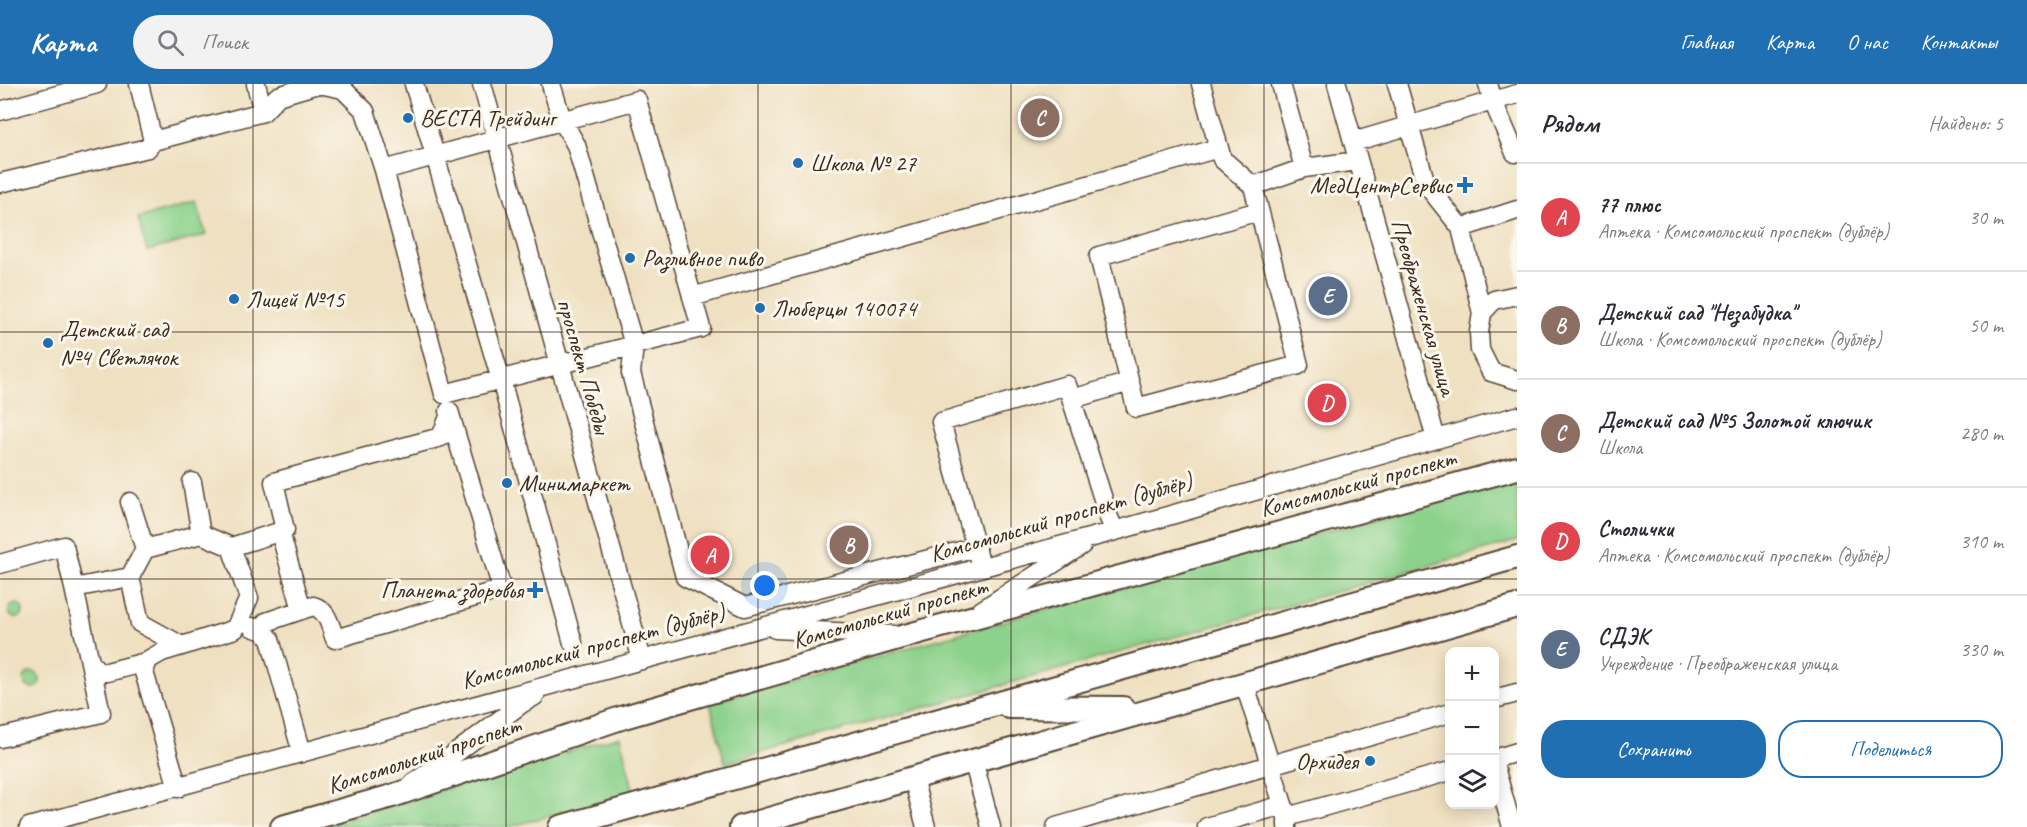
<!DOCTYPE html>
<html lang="ru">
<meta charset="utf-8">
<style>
body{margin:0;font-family:Caveat,sans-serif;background:#f2f2f3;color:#2b2b33}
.controls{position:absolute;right:18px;bottom:18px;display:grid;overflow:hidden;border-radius:12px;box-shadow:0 3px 15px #0003}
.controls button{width:54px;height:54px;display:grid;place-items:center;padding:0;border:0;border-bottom:2px solid #e1e1e2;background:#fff;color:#2b2b33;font:30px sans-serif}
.you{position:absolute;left:765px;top:502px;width:21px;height:21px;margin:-15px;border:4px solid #fff;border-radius:50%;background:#1a73e8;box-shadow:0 0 0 9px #1a73e833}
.badge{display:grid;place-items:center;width:39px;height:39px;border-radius:50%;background:#1f6fb2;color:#fff;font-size:20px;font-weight:700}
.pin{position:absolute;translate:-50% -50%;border:3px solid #fff;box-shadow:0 2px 6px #0006}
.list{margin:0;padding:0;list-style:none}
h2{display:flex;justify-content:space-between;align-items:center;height:78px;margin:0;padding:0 24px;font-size:26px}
h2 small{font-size:20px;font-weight:400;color:#7c7c81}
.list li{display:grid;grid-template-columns:39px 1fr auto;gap:18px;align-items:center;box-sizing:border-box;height:108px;padding:0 24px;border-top:2px solid #e1e1e2}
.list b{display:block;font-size:22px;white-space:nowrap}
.list p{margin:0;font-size:20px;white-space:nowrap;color:#7c7c81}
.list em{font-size:20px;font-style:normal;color:#7c7c81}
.actions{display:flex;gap:12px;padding:18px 24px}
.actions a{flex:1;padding:14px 0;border:2px solid #1f6fb2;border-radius:24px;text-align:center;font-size:21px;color:#1f6fb2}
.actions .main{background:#1f6fb2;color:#fff}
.icon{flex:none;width:33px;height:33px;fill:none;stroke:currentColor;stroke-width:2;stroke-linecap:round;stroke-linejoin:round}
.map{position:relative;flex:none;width:1517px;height:743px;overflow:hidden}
header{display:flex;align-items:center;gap:36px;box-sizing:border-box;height:84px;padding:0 30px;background:#1f6fb2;color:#fff}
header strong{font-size:28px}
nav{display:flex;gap:33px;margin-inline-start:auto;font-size:21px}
.search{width:420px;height:54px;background:#f2f2f3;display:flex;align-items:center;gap:15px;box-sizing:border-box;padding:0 21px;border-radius:33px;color:#7c7c81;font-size:22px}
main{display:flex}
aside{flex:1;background:#fff}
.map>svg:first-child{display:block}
.green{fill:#8dd28c;stroke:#647e55;stroke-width:1.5}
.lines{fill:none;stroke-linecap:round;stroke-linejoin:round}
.minor-casing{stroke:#564536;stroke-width:21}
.major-casing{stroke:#564536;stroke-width:26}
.minor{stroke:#fff;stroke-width:18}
.major{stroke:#fff;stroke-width:22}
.grid{fill:none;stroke:#3b2a1e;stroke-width:1.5;stroke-opacity:0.55}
.poi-dot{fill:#1f6fb2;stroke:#fbf7ec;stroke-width:2}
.labels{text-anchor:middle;stroke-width:6;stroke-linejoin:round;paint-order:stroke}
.poi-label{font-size:24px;fill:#3b2a1e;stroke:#fbf7ec;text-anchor:start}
.street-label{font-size:24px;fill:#3b2a1e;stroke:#fbf7ec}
</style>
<header>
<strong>Карта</strong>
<div class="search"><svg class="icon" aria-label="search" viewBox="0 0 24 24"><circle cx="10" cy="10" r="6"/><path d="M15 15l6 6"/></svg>Поиск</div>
<nav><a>Главная</a><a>Карта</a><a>О нас</a><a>Контакты</a></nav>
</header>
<main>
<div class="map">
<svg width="1517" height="743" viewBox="0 0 1517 743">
<rect width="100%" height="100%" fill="#fbf7ec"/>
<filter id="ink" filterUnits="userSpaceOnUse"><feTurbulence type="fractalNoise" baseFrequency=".0167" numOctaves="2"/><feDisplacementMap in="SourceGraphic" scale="12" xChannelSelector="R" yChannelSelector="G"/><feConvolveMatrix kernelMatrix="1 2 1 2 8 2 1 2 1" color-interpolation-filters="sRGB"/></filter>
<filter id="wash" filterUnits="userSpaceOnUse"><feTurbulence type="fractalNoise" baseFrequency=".008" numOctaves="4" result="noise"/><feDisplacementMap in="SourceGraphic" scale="24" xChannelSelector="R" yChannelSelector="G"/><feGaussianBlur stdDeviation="1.35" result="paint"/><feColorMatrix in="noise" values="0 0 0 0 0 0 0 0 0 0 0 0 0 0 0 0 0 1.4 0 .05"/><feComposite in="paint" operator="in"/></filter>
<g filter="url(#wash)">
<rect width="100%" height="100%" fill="#efe0c1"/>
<!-- green -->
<path class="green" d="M197,118l9,33 -59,16 -9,-33z
M1517,394v63l-792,222 -15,-60z
M9 527a7 7 0 1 1 14 0a7 7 0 1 1-14 0Z
M24 596a8 8 0 1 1 16 0a8 8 0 1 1-16 0Z
M620,652l14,57 -125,34h-188z"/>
</g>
<g filter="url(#ink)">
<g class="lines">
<defs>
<path id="minor" d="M256,0l7,28
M319,0l24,5 22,22 19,59
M414,0l87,296 72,263
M482,0l160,576
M551,0l11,36 14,25 58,200 -3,28 54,204 60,30 231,-60
M1201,0l21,75 31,27 46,179 -163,43 -37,-152 160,-45
M1281,0l23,84
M1337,0l99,355
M1397,0l29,100 35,44 56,-18
M637,16l64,228 -257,66 -60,-224z
M0,27l97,-27
M153,57l110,-29 15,-16 40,-12
M1353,58l140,-41 -5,-17
M1515,69l-22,-52 24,-7
M0,99l148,-35 5,-7 -14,-57
M1253,102l51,-18 54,-7
M1461,144l21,85 -3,19 1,18 11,22 26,8
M692,213l527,-149
M1482,229l12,-13 23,-5
M1072,315l58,-17
M192,398l9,52
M130,418l15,47
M280,448l22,78
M231,463l18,51 -14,31 -53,17 -42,-23 -10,-46 15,-28 56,-15 30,13 54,-17 -11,-48 167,-45 9,-23
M979,475l-38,-137 126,-37 42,133 6,13
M0,480l64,-18 10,42 27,125 -101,25
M74,504l56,-11
M979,528l103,-67
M252,543l11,4 7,8 32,114
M775,545l119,6
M263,547l3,-9 47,-16c15,4 17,20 22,33l167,-50 -53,-178
M90,578l9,10h8l39,-10
M1244,598l43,135v10
M1494,615l23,-6
M1494,675l23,-7
M973,676l18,67
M1494,680l18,63
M913,694l13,49
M413,699l28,-19 80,-60 14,-8
M178,704l-34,-116 4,-12 14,-8 20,-6
M1287,733l163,-46
M29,743l1086,-296 402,-115
M1056,743l394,-114
M1207,743l76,-22"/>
<path id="major" d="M1009,623l114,1
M282,743l110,-31 232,-79 281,-81 612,-168
M560,743l957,-270
M741,743l776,-221"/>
</defs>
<!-- minor casing -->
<use href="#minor" class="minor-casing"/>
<!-- major casing -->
<use href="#major" class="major-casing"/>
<!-- minor -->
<use href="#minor" class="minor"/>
<!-- major -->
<use href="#major" class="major"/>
</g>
</g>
<!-- grid -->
<path class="grid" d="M253,0v743M506,0v743M758,0v743M1011,0v743M1264,0v743M0,248h1517M0,495h1517"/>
<!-- markers -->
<g class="poi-dot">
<circle cx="408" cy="34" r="6"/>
<circle cx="798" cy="79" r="6"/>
<path d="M1462 92h6v6h6v6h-6v6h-6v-6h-6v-6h6z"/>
<circle cx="630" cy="174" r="6"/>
<circle cx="234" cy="215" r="6"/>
<circle cx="760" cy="224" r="6"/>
<circle cx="48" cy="259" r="6"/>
<circle cx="507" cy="399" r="6"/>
<path d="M532 497h6v6h6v6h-6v6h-6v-6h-6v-6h6z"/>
<circle cx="1370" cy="677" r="6"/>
</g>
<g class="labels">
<!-- poi labels -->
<g class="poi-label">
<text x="420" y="42">ВЕСТА Трейдинг</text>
<text x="810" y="87">Школа № 27</text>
<text x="1452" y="109" text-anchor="end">МедЦентрСервис</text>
<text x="642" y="182">Разливное пиво</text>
<text x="246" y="223">Лицей №15</text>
<text x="772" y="232">Люберцы 140074</text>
<text x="60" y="253">Детский сад<tspan x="60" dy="28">№4 Светлячок</tspan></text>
<text x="519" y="407">Минимаркет</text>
<text x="523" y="514" text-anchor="end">Планета здоровья</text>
<text x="1358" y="685" text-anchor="end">Орхидея</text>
</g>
<!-- street labels -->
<g class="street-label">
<text transform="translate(1424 223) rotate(74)" y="8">Преображенская улица</text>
<text transform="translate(584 282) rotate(74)" y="8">проспект Победы</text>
<text transform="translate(1358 399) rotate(-15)" y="8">Комсомольский проспект</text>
<text transform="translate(1061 433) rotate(-16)" y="8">Комсомольский проспект (дублёр)</text>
<text transform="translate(890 529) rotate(-16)" y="8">Комсомольский проспект</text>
<text transform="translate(593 562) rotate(-15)" y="8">Комсомольский проспект (дублёр)</text>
<text transform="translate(424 671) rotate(-18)" y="8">Комсомольский проспект</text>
</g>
</g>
</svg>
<div class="controls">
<button>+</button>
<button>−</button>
<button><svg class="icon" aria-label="layers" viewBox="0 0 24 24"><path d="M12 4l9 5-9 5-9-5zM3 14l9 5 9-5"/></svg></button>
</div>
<div class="you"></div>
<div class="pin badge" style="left:710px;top:471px;background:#e0444e">A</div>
<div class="pin badge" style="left:849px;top:461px;background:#8d6e63">B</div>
<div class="pin badge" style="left:1040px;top:34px;background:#8d6e63">C</div>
<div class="pin badge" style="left:1327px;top:319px;background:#e0444e">D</div>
<div class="pin badge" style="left:1328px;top:212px;background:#5c6f8a">E</div>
</div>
<aside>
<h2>Рядом<small>Найдено: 5</small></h2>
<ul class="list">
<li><span class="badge" style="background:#e0444e">A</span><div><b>77 плюс</b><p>Аптека · Комсомольский проспект (дублёр)</p></div><em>30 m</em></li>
<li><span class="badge" style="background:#8d6e63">B</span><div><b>Детский сад &quot;Незабудка&quot;</b><p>Школа · Комсомольский проспект (дублёр)</p></div><em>50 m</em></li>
<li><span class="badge" style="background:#8d6e63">C</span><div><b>Детский сад №5 Золотой ключик</b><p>Школа</p></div><em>280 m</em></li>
<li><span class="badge" style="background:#e0444e">D</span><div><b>Столички</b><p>Аптека · Комсомольский проспект (дублёр)</p></div><em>310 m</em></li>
<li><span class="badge" style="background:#5c6f8a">E</span><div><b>СДЭК</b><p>Учреждение · Преображенская улица</p></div><em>330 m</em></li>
</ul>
<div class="actions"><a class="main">Сохранить</a><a>Поделиться</a></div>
</aside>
</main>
